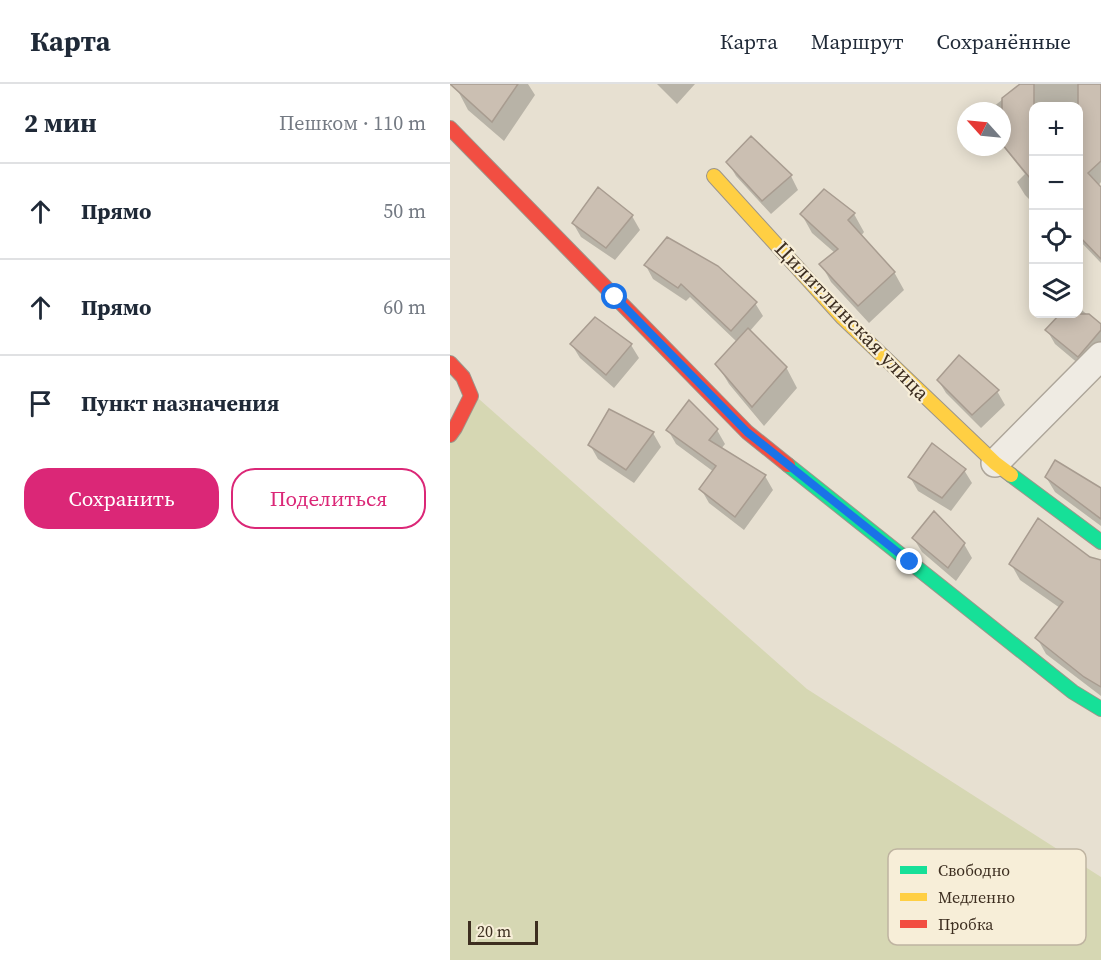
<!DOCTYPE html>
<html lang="ru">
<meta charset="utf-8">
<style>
body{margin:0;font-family:"Source Serif 4",serif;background:#f2f2f3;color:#1f2937}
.controls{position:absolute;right:18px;top:18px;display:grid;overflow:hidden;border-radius:12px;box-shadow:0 3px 15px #0003}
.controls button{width:54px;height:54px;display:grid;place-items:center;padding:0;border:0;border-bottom:2px solid #e0e1e3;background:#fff;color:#1f2937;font:30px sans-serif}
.compass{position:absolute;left:507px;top:18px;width:54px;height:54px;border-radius:50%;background:#fff;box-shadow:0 3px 15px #0003;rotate:297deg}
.scale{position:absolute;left:18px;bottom:15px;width:70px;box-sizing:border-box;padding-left:6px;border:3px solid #3d2e20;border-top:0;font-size:16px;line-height:21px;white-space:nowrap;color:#3d2e20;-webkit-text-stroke:4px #f7eed8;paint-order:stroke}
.stop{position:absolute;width:18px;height:18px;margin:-14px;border:4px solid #1a73e8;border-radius:50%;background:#fff}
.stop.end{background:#1a73e8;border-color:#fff;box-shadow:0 2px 6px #0008}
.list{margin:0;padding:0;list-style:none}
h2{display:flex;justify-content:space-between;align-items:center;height:78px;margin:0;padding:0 24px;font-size:26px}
h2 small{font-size:20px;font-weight:400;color:#747a83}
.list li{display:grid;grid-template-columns:39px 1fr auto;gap:18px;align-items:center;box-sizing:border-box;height:96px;padding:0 24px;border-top:2px solid #e0e1e3}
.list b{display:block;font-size:22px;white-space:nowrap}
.list em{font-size:20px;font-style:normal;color:#747a83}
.actions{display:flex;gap:12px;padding:18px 24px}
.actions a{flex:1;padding:14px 0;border:2px solid #db2777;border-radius:24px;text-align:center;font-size:21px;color:#db2777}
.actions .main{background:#db2777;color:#fff}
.icon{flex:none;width:33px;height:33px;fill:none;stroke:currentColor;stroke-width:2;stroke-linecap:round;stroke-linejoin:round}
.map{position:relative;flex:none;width:651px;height:876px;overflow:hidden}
header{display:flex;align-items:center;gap:36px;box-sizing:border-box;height:84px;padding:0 30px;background:#fff;border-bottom:2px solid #e0e1e3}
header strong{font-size:28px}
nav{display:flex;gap:33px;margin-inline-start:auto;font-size:21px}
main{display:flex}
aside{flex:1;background:#fff}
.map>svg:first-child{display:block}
.green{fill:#d6d7b3}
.shadow{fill:#0003}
.building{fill:#cbbfb2;stroke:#a89c90;stroke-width:1.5}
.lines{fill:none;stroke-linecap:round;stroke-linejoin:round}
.street-casing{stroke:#ada599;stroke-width:30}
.fast-casing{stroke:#9c958a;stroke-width:16}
.slow-casing{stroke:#9c958a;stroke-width:16}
.jam-casing{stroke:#9c958a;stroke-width:16}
.street{stroke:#efebe3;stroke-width:27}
.fast{stroke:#16e098;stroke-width:14}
.slow{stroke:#ffcf43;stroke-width:14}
.jam{stroke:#f24e42;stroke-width:14}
.route{stroke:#1a73e8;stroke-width:8}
.labels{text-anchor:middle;stroke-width:4.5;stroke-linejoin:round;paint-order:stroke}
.street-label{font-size:21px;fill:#3d2e20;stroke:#f7eed8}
.key{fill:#f7eed8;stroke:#bfb4a1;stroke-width:1.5}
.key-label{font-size:16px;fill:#3d2e20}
</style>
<header>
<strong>Карта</strong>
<nav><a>Карта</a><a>Маршрут</a><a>Сохранённые</a></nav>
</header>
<main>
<aside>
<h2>2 мин<small>Пешком · 110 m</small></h2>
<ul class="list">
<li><svg class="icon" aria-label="ahead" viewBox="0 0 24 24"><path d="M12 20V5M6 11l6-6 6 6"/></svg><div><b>Прямо</b></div><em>50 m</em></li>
<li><svg class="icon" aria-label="ahead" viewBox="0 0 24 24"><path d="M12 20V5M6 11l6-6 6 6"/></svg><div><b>Прямо</b></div><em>60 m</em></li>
<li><svg class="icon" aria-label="arrive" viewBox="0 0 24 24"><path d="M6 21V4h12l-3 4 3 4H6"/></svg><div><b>Пункт назначения</b></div></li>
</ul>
<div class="actions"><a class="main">Сохранить</a><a>Поделиться</a></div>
</aside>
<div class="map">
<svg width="651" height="876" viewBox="0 0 651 876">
<rect width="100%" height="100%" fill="#e7e0d1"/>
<!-- green -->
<path class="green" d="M21,308l336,297 294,188v83h-651v-536z"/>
<!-- shadow -->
<path class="shadow" d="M10,0h68l7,11 -31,46 -36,-31 -11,-21z
M207,0h38l-18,20z
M572,0h73l6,12v86l-3,4 3,3v74l-23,-24v-133h-44v98l-9,-9 -8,-13 8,-8 -23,-29v-34h-14z
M301,54l40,38 7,14 -27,24 -35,-38 -8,-14z
M374,107l30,23 10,18 -3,4 33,36 10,18 -35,33 -38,-41 -10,-18 14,-11 -23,-20 -10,-18z
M182,132l8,14 -25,30 -34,-23 -8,-14z
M196,182l109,37 8,13 -14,16 37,35 11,21 -33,38 -35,-42 -12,-20 20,-22 -47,-45 -4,4 -33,-22z
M628,223l23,19v27l-15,17 -31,-26 -8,-14 15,-16h16z
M122,261h59l8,13 -25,30 -34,-30z
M488,296l59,11 8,14 -24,23 -35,-35z
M239,318l28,28 8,14 -4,5 44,27 8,14 -29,40 -35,-27 -8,-14 13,-17 -38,-28 -8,-14z
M203,349l8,14 -27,36 -36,-24 -8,-14z
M514,386l8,13 -21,28 -33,-20 -8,-14z
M596,393l55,13v36l-46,-34z
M464,455l50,5 8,14 -16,23 -34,-29z
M639,474l12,4v134l-55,-42 -9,-16 23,-30 -40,-28 -9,-16z"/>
<!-- building -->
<path class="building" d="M0,0h68l-26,38z
M570,0h14v99l-32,-39v-46z
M628,0h23v77l-13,12 13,14v72l-23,-24z
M301,52l41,39 -30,26 -36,-39z
M148,103l35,28 -27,33 -34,-25z
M374,105l31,24 -7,7 47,52 -37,34 -39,-42 19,-15 -38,-35z
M217,153l51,29 39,36 -26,29 -50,-47 -3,4 -34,-23z
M610,230h29l12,10v6l-23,27 -33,-27z
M145,233l37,27 -26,31 -36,-31z
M298,244l39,39 -35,40 -37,-43z
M509,271l40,35 -27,25 -35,-35z
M239,316l29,29 -9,11 57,35 -31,42 -36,-28 17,-23 -50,-36z
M159,325l45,23 -28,38 -38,-25z
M482,359l34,26 -24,29 -34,-21z
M605,376l46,28v31l-56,-42z
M484,427l31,32 -17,25 -36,-30z
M588,434l52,39 11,3v127l-17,-10 -49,-39 28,-36 -54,-38z"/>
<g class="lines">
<defs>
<path id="street" d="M545,379l106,-107"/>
<path id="fast" d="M338,381l285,227 28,17
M561,391l90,67"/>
<path id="slow" d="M264,92l129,142 152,145 16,12"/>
<path id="jam" d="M0,44l297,304 41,33
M0,279l13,14 8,19 -16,32 -5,7"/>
</defs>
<!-- street casing -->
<use href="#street" class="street-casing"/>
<!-- fast casing -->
<use href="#fast" class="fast-casing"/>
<!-- slow casing -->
<use href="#slow" class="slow-casing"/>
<!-- jam casing -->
<use href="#jam" class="jam-casing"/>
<!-- street -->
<use href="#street" class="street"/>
<!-- fast -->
<use href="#fast" class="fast"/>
<!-- slow -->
<use href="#slow" class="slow"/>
<!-- jam -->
<use href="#jam" class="jam"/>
</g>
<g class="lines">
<!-- route -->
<path class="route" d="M165,213l132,135 163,130"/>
</g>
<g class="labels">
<!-- street labels -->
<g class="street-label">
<text transform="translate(402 237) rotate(46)" y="7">Цилитлинская улица</text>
</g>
</g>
<!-- legend -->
<rect x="438" y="765" width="198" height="96" rx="9" class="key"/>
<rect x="450" y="782" width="27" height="8" fill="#16e098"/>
<rect x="450" y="809" width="27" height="8" fill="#ffcf43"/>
<rect x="450" y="836" width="27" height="8" fill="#f24e42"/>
<g class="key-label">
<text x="488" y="792">Свободно</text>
<text x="488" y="819">Медленно</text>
<text x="488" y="846">Пробка</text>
</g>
</svg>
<div class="controls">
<button>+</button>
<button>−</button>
<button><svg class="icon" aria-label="locate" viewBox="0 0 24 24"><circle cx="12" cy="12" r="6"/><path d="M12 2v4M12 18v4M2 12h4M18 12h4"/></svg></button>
<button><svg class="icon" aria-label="layers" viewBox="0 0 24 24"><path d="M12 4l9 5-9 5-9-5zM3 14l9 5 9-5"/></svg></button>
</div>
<svg class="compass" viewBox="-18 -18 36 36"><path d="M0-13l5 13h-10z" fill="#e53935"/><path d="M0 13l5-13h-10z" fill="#747a83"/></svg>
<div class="scale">20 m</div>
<div class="stop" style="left:165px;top:213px"></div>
<div class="stop end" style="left:460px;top:478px"></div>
</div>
</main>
